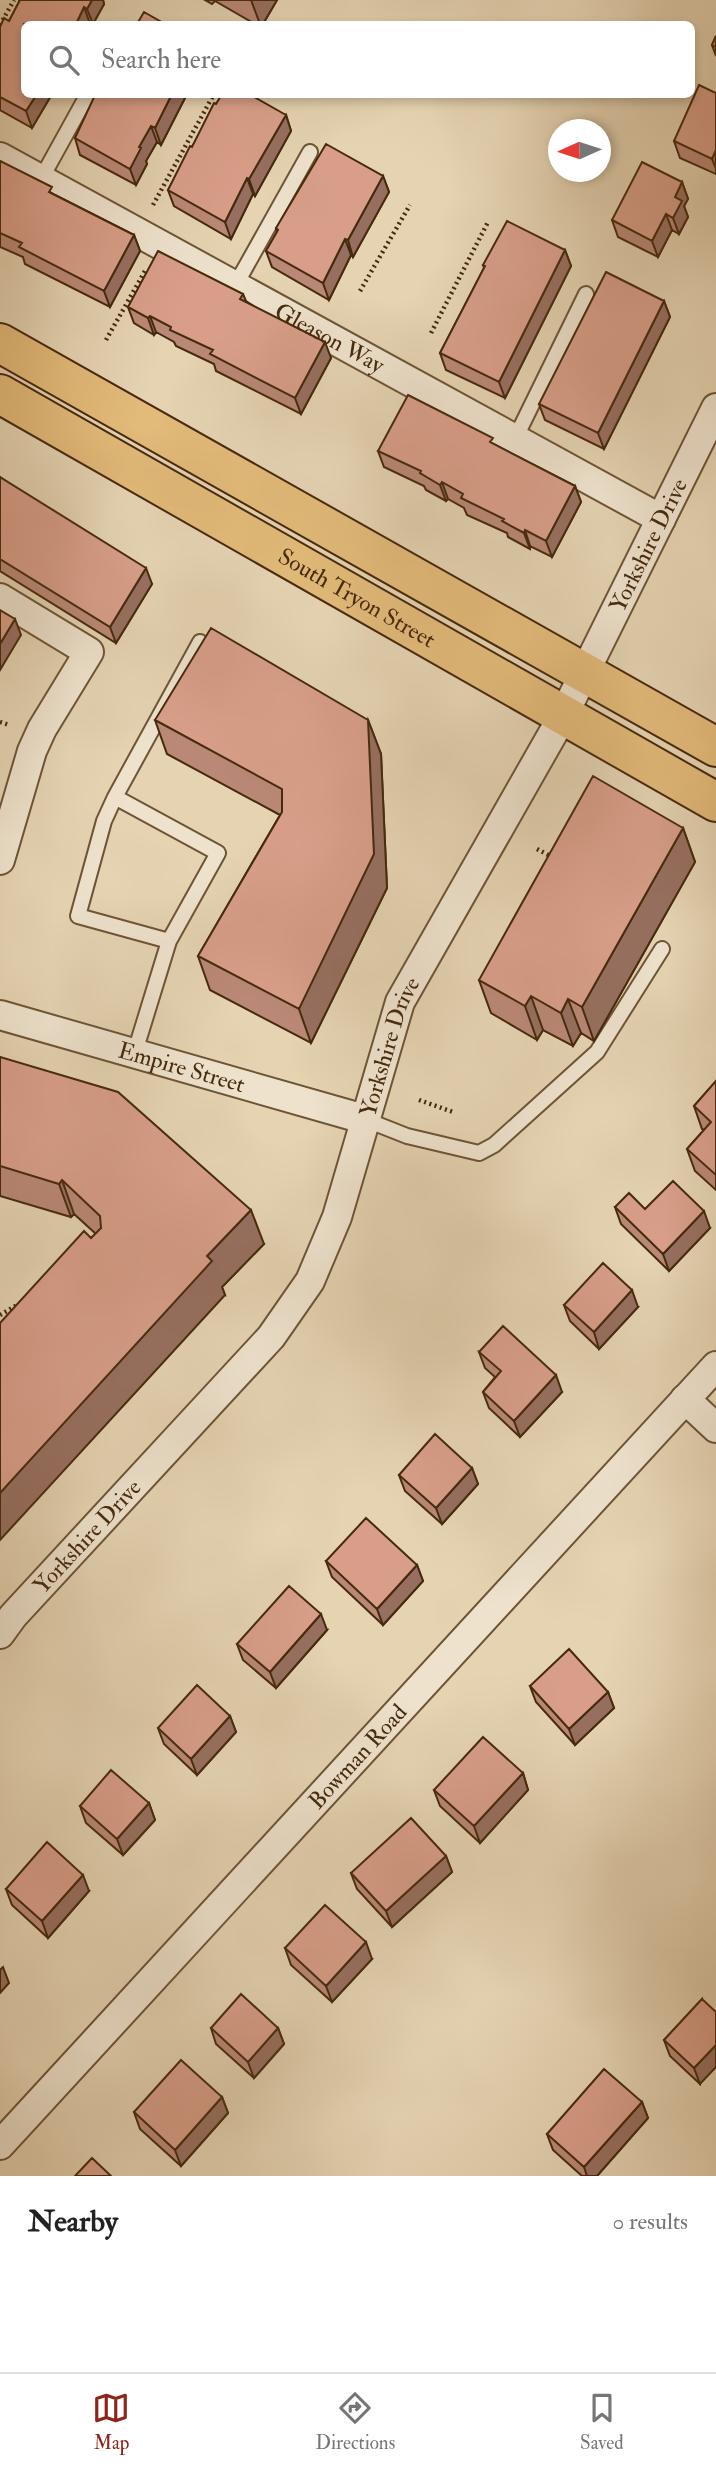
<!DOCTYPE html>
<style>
body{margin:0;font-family:"IM FELL Double Pica",serif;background:#f2f2f2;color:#222}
.compass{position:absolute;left:548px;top:119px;width:63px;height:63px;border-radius:50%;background:#fff;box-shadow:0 4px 10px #0003;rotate:267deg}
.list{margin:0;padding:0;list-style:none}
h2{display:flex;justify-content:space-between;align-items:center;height:91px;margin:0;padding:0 28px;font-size:30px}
h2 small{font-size:23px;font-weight:400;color:#767676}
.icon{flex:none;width:38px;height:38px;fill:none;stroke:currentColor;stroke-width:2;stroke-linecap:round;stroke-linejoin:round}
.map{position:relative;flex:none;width:716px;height:2176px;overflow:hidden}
.search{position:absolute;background:#fff;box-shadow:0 4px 10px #0003;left:21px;right:21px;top:21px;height:77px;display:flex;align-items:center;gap:18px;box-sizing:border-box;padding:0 24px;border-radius:10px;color:#767676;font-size:26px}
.sheet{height:196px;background:#fff}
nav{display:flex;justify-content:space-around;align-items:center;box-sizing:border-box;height:98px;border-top:2px solid #e0e0e0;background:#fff;font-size:19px;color:#767676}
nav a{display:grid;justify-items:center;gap:4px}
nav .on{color:#8f2418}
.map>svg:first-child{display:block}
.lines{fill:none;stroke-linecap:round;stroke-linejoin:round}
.lane-casing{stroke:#6e5436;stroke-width:18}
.street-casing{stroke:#6e5436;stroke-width:32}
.primary-casing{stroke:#462a0d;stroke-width:42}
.path{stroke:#462a0d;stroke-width:4.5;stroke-dasharray:2 3.5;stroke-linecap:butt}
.lane{stroke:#eee2cd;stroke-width:14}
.street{stroke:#eee2cd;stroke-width:28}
.primary{stroke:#e2ba79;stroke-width:38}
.wall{fill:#ba8876;stroke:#462a0d;stroke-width:2}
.shaded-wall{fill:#976f60;stroke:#462a0d;stroke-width:2}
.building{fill:#d89e89;stroke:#462a0d;stroke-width:2}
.labels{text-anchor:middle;stroke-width:7;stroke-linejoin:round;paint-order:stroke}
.street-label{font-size:23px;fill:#462a0d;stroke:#eee2cd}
</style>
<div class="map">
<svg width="716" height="2176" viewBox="0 0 716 2176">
<rect width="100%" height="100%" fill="#e5d3b2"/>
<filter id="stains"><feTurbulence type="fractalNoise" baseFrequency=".00286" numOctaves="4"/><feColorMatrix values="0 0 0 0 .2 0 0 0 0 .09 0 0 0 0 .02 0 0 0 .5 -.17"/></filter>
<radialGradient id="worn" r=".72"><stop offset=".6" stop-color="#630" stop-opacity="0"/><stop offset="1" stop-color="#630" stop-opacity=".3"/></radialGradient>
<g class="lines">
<defs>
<path id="lane" d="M41,179l47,-85
M235,286l75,-134
M515,439l71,-145
M115,797l103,56 -49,88 -35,114
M169,941l-91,-25 26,-95 11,-24 85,-155
M364,1119l43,17 72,17 15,-8 103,-93 65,-103"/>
<g id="street">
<path id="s1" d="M0,157l661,362"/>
<path d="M0,598l89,54 -47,77 -10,22 -32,109"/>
<path id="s2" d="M0,1015l364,104"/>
<path d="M685,1399l31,29"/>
<path id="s3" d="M0,1634l13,-18 258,-279 39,-56 27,-64 63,-215 164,-288 152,-306"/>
<path id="s4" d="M0,2145l716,-779"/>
</g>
<g id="primary">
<path d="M0,343l716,404"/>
<path id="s5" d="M0,394l716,408"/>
</g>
</defs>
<!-- lane casing -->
<use href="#lane" class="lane-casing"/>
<!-- street casing -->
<use href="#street" class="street-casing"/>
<!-- primary casing -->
<use href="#primary" class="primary-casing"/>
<!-- path -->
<path class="path" d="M0,25l14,-25
M153,205l61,-111
M360,291l50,-86
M431,333l57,-111
M106,340l39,-69
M0,722l9,3
M537,849l17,9
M419,1100l34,12
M0,1315l17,-10"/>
<!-- lane -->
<use href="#lane" class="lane"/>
<!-- street -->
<use href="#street" class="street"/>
<!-- primary -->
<use href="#primary" class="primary"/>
</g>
<!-- wall -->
<path class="wall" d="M19,0h84l1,4 -11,20h-69v70h28l-20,34 -32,-18v-83l9,-6 10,-19z
M205,0h72l-14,24h-8l-40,-23 -3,3z
M716,36v20l-4,-11z
M716,93v81l-36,-16 -6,-17z
M187,94l-26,51 -4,-3 -11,19 1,3 -11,21 -56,-30 -5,-17 25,-41z
M216,104l70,11 5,16 -36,65 -2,-2 -22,45 -57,-33 -6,-16z
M0,161l55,34 79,40 6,16 -30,56 -85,-43 -2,-7 -23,-10z
M383,176l6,16 -36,65 -2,-2 -22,45 -57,-33 -6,-16 11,-19 -1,-4z
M682,182l6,17 -4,7 4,11 -9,17 -7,-4 -14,27 -40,-20 -6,-17z
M565,250l6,16 -66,132 -59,-28 -6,-17 44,-85 -1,-3z
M243,294l3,7 85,57 -30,56 -85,-43 -2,-7 -38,-18 -2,-4 -18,-10 -2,3 -20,-12 -6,-16z
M664,301l6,16 -66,132 -59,-29 -6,-16z
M495,445l80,41 6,16 -29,55 -22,-11v3l-22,-12 -1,-4 -40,-18 -3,-7 -16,-9 -2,2 -20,-11 -2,-4 -40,-19 -6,-16z
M0,477l152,107 -36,59 -116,-72z
M155,720h213l13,34 6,134 -76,155 -101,-53 -12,-34 82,-141 -113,-61z
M683,828l12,34 -101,179 -13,-8 -8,13 -30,-16 -6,10 -46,-27 -12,-33z
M0,1057l264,187 -42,43 3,8 -134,-57 5,-4 -22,-20 -3,3 -71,-21z
M716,1081v109l-21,-19 -8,-22 17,-19 -2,-1 -8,-23z
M615,1207l30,2 65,19 -41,43 -48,-47z
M564,1305l74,2 -39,42 -29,-28z
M479,1352l83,40 -42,45 -31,-29 -6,-16 12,-15 -10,-9z
M472,1468l6,16 -36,40 -37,-33 -6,-16z
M326,1561l91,4 6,16 -40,44 -51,-48z
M327,1630l-51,58 -33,-28 -6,-16z
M530,1686l78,6 6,16 -39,37 -39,-43z
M230,1716l6,16 -39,43 -33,-31 -6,-16z
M523,1773l5,17 -48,53 -40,-37 -6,-16z
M149,1803l6,17 -32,35 -37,-32 -6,-17z
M446,1856l6,16 -60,55 -35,-38 -6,-16z
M6,1889l83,2 -41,47 -36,-33z
M285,1948l87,11 -40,43 -41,-37z
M702,1999l-2,85 -30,-28 -6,-16z
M211,2028h67l6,16 -30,34 -38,-34z
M222,2097l6,16 -47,53 -41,-37 -6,-17z
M642,2102l6,16 -51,58h-15l-29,-26 -6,-16z"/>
<!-- shaded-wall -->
<path class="shaded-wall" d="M92,0h11l1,4 -11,20 -6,-15z
M251,0h26l-14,24h-3z
M84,7l6,17h-14z
M37,94h15l-20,34 -6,-17z
M172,94h15l-26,51 -6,-17z
M286,115l5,16 -36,65 -6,-17z
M151,126l6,16 -11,19 1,3 -11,21 -6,-16 9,-22z
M716,150v19l-4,-10z
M383,176l6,16 -36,65 -5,-17z
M247,178l6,16 -22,45 -6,-17z
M682,182l6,17 -4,7 4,11 -9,17 -6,-16 2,-21z
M666,214l6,16 -14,27 -6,-16z
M134,235l6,16 -30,56 -6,-16z
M345,239l6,16 -22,45 -6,-17z
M565,250l6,16 -66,132 -6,-16z
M664,301l6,16 -66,132 -6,-16z
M150,316l6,16 -2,3 -6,-17z
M325,342l6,16 -30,56 -6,-16z
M442,482l6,17 -2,2 -6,-16z
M575,486l6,16 -29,55 -6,-16z
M525,530l5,16v3l-6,-16z
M146,568l6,16 -36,59 -6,-16z
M15,619l6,16 -21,35v-26z
M368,720l13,34 6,134 -76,155 -12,-34z
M683,828l12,34 -101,179 -12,-34z
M531,996l12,34 -6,10 -12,-34z
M568,999l13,34 -8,13 -12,-33z
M62,1180l12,34 -3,3 -12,-33z
M251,1210l13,34 -42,43 3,8 -225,245v-47l207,-237z
M704,1211l6,17 -41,43 -6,-17z
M632,1290l6,17 -39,42 -5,-17z
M556,1375l6,17 -42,45 -6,-16z
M472,1468l6,16 -36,40 -6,-16z
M417,1565l6,16 -40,44 -6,-16z
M321,1614l6,16 -51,58 -6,-16z
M608,1692l6,16 -39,37 -6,-16z
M230,1716l6,16 -39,43 -6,-16z
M523,1773l5,17 -48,53 -6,-17z
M149,1803l6,17 -32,35 -6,-16z
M446,1856l6,16 -60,55 -6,-16z
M83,1875l6,16 -41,47 -6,-17z
M366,1942l6,17 -40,43 -6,-16z
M3,1967l6,16 -9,10v-23z
M278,2028l6,16 -30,34 -6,-16z
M716,2045v22l-16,17 -6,-16z
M222,2097l6,16 -47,53 -6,-16z
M642,2102l6,16 -51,58h-10l-3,-9z"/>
<!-- building -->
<path class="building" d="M20,0h72l-5,9 -3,-2 -8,17h-52v70h13l-11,17 -26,-14v-70l4,-9 5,3z
M144,12l21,12h-28z
M716,36v11l-4,-2z
M699,85l17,8v57l-4,9 -38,-18z
M102,94h70l-17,34 -4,-2 -12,21 2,1 -11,21 -55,-31 20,-43 5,2z
M222,94h27l37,21 -37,64 -2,-1 -22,44 -57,-32 22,-44 2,1 22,-44 2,1z
M326,144l57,32 -35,64 -3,-1 -22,44 -57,-32 12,-21 -2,-2z
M0,161l52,26 -3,5 85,43 -30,56 -85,-44 3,-4 -22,-10z
M642,162l40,20 -7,15 7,4 -9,17 -7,-4 -14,27 -40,-21z
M507,221l58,29 -66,132 -59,-29 45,-87 -2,-1z
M158,251l85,43 -3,5 85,43 -30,56 -85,-44 3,-4 -43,-20 1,-3 -21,-11 -2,2 -20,-11z
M606,272l58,29 -66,132 -59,-29z
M408,395l85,43 -3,4 85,44 -29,55 -21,-11 -1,3 -22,-12 2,-2 -43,-21 2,-4 -21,-12 -2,3 -20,-12 1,-2 -43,-20z
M0,477l146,91 -36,59 -110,-68z
M0,610l15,9 -15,25z
M211,628l157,92 6,134 -75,155 -101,-53 84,-144v-23l-127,-69z
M593,776l90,52 -101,179 -14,-8 -7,14 -30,-17 -6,10 -46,-26z
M0,1057l118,35 133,118 -44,46 5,5 -212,232v-170l84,-92 7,7 10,-10 -1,-12 -38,-36 -3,4 -59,-18z
M716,1081v94l-29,-26 24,-27 -17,-16z
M673,1181l31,30 -41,43 -48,-47 14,-14 16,16z
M603,1263l29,27 -38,42 -30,-27z
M503,1326l53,49 -42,46 -31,-29 18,-21 -22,-19z
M435,1434l37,34 -36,40 -37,-33z
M366,1518l51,47 -40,44 -51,-48z
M289,1586l32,28 -51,58 -33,-28z
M569,1649l39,43 -39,37 -39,-43z
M197,1685l33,31 -39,43 -33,-31z
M483,1737l40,36 -49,53 -40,-36z
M111,1770l38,33 -32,36 -37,-33z
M411,1818l35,38 -60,55 -35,-38z
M47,1842l36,33 -41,46 -36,-32z
M325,1905l41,37 -40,44 -41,-38z
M241,1994l37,34 -30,34 -37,-34z
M702,1999l14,13v33l-22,23 -30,-28z
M181,2060l41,37 -47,53 -41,-38z
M604,2069l38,33 -58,65 -37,-33z
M92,2158l19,18h-36z"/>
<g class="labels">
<!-- street labels -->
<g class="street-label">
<text dy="8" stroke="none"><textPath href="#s1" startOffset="376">Gleason Way</textPath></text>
<text dy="8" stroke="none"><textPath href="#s3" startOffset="1284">Yorkshire Drive</textPath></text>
<text dy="8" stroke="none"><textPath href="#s5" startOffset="411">South Tryon Street</textPath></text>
<text dy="8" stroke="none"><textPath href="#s3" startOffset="718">Yorkshire Drive</textPath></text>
<text dy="8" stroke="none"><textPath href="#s2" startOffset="189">Empire Street</textPath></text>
<text dy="8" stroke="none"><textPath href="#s3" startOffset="131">Yorkshire Drive</textPath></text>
<text dy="8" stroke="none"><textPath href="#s4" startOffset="528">Bowman Road</textPath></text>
</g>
</g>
<rect width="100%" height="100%" filter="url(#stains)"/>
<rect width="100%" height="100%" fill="url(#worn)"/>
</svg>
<svg class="compass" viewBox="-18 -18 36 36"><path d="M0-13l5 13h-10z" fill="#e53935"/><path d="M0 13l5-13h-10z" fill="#767676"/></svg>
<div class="search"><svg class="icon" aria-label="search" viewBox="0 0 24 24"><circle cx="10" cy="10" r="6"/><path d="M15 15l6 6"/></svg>Search here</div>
</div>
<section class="sheet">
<h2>Nearby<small>0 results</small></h2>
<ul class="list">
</ul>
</section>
<nav>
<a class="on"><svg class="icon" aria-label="map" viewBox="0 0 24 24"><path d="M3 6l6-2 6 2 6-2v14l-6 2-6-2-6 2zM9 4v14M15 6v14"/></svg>Map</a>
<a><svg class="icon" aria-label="directions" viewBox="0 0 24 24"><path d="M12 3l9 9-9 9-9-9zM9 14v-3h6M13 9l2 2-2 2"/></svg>Directions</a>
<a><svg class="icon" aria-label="saved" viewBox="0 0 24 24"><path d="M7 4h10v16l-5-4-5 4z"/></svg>Saved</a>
</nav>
